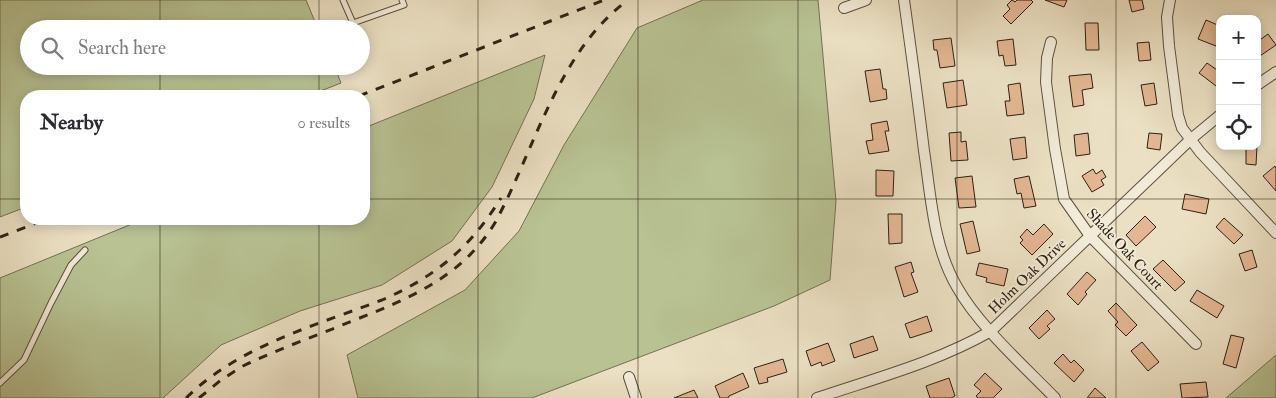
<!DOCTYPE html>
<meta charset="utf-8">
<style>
body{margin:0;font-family:"IM FELL Double Pica",serif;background:#f2f2f3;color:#2b2b33}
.controls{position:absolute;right:15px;top:15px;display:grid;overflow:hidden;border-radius:10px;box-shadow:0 2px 12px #0003}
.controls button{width:45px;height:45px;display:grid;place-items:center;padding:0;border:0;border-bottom:1px solid #e1e1e2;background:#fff;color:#2b2b33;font:25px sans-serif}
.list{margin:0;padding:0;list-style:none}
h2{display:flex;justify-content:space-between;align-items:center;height:65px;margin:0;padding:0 20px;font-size:21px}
h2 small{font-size:16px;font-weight:400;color:#7c7c81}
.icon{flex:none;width:28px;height:28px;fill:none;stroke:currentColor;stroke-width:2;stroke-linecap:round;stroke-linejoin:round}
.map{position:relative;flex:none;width:1276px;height:398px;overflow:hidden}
.search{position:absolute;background:#fff;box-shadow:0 2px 12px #0003;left:20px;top:20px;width:350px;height:55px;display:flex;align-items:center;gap:12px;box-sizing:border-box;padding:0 18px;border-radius:28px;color:#7c7c81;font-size:19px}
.panel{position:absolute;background:#fff;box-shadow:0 2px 12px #0003;left:20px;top:90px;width:350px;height:135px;border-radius:20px}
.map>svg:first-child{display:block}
.green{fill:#b8c293;stroke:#737154}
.building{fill:#e3b793;stroke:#2e2014}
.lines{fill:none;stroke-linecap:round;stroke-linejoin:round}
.service-casing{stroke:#5d5040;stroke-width:7}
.minor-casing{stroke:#5d5040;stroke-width:12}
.service{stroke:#f2ebd8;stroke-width:5}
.minor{stroke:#f2ebd8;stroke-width:10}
.rail{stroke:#2e2014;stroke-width:3;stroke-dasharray:9 9;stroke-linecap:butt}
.grid{fill:none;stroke:#2e2014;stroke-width:1;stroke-opacity:0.55}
.labels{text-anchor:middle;stroke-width:4;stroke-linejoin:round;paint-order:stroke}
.street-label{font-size:15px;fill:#2e2014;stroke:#f2ebd8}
</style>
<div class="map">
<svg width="1276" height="398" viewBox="0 0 1276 398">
<rect width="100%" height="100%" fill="#ebe0c3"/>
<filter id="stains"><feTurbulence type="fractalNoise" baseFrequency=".004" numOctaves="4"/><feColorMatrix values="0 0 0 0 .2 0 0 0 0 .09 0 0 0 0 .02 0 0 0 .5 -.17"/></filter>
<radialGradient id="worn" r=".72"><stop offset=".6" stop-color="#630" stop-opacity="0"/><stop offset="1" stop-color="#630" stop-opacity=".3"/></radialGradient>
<!-- green -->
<path class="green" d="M0,0h306l12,29h-289v37h305l7,17 -33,13h-282v111l-26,10z
M703,0h115l18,201 -6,79 -56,26 -242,92h-174l-11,-43 118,-65 54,-59 45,-86 73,-117z
M545,55l-11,44 -42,88 -40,54 -70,44 -82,26 -79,34 -58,53h-163v-120l144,-59h220v-91z
M1276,355v43h-50z"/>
<!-- building -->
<path class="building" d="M1012,0l3,2 2,-2h14l2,2 -22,22 -8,-8 7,-7 -3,-4z
M1045,0h22l-3,7z
M1129,0h13l2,9 -12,3z
M1206,20l14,6v12l-4,8 -18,-7z
M1085,23h13l1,27h-13z
M1268,34l8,11 -19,13v-16z
M951,38l4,28 -15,2 -3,-18h-3l-1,-10z
M1013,39l3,26 -11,1 -2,-11 -4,1 -2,-15z
M1149,42l2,18 -12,1 -2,-18z
M1207,63l13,9v17l-21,-16z
M880,69l3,20h3l1,10 -17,3 -5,-31z
M1091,74l2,14 -11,2 2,15 -11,2 -4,-31z
M963,80l4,25 -20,3 -4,-25z
M1020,83l4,31 -17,2 -2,-15h5l-2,-16z
M1154,83l3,21 -12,2 -4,-21z
M887,121l2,10h-4l4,20 -20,3 -3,-13 7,-1 -2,-16z
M961,132v10l5,-1 2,19 -17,1 -2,-28z
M1088,133l2,21 -14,2 -2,-21z
M1149,133l13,1 -2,16 -13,-2z
M1025,137l2,21 -14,2 -3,-21z
M1246,146h11l-1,19 -10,-1z
M1275,166l1,2v23l-13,-15z
M1093,169l3,5 6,-4 4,7 -5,3 3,5 -12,7 -10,-16z
M876,170l18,1 -1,25h-17z
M972,176l4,31 -17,1 -4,-30z
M1029,176l7,30 -12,2 -3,-15 -4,1 -3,-15z
M1185,194l24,5 -3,15 -24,-5z
M888,214h14v29l-13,1z
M1145,216l11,11 -20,19 -10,-11z
M1224,218l19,17 -9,9 -18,-17z
M973,221l7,30 -13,3 -7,-30z
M1044,224l9,10 -21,21 -12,-12 3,-3 -3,-3 7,-8 6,6z
M1252,250l5,17 -12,4 -6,-17z
M1163,260l22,22 -10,9 -22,-22z
M911,262l3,10 -3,1 7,19 -14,5 -9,-30z
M979,263l29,6 -4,17 -18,-4 1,-4 -11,-3z
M1087,272l9,8 -11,12 2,2 -9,11 -11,-11z
M1197,290l27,16 -7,12 -27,-17z
M1116,303l21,22 -11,11 -11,-11 3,-3 -10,-11z
M1047,310l8,9 -8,7 3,3 -11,10 -10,-11z
M927,316l5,15 -22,7 -5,-14z
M1231,335l13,3 -8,30 -13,-4z
M873,336l5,14 -24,8 -4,-14z
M1142,342l17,20 -11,9 -17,-20z
M828,343l7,18 -13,5 -1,-4 -10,4 -5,-15z
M1063,354l8,9 3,-3 10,10 -10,12 -20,-19z
M783,359l4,13 -20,6 1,4 -9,2 -5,-16z
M743,373l6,14 -20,9 -1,2h-8l-5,-12z
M985,373l17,16 -9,9h-15l-2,-2 5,-5 -7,-6z
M949,378l6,18 -4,2h-21l-4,-12z
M1206,382l2,15 -26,1 -2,-14z
M1095,388l11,10h-19z
M694,390l4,8h-24z"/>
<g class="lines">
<defs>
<path id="service" d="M343,0l10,23 51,-18 -2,-5
M0,383l24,-23 27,-57 20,-38 14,-15"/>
<path id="minor" d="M904,0c7,50 14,101 20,151 7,45 9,95 33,136 22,39 66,78 98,111
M1170,0l-3,17 2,29 9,69 4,13 18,24 76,81
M844,8l22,-8
M1051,42l-4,16 -1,24 9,67 9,50 26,37 106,108
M1257,85l19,-13
M629,377l7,21
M817,398c59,-20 120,-36 174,-67l200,-192 29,-24"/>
</defs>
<!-- service casing -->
<use href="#service" class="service-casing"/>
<!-- minor casing -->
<use href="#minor" class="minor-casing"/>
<!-- service -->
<use href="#service" class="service"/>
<!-- minor -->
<use href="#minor" class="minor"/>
<!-- rail -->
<path class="rail" d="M359,96l245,-96
M0,237l47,-18
M186,398c53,-52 128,-72 196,-98 53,-23 88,-52 119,-102
M199,398l22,-18 22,-14c35,-17 73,-30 109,-45 57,-22 112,-45 144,-100 40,-75 62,-169 132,-221"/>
</g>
<!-- grid -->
<path class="grid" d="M160,0v29M319,0v29M478,0v398M638,0v398M798,0v398M957,0v398M1116,0v398M160,66v30M319,66v30M0,199h26M364,199h912M160,219v179M319,219v179"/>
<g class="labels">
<!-- street labels -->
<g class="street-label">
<text transform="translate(1125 249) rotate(47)" y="5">Shade Oak Court</text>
<text transform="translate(1027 276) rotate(-44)" y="5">Holm Oak Drive</text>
</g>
</g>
<rect width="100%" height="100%" filter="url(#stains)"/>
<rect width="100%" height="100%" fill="url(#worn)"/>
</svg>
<div class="controls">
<button>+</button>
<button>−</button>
<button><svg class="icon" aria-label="locate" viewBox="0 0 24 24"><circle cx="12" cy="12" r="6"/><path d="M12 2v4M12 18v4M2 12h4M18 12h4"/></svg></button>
</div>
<div class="search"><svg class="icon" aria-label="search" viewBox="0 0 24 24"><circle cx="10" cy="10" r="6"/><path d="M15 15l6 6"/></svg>Search here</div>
<section class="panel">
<h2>Nearby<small>0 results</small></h2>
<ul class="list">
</ul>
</section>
</div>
